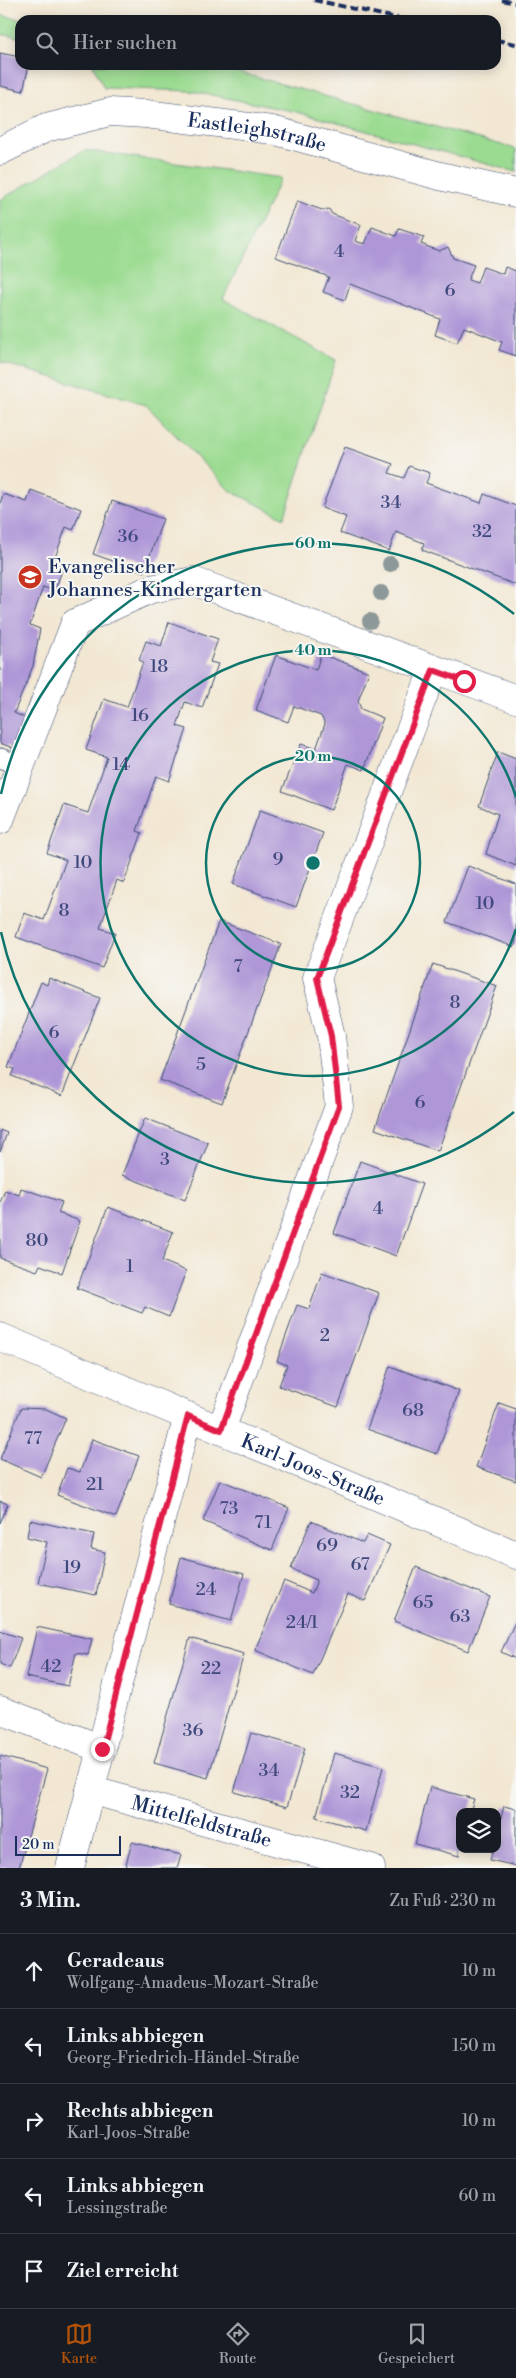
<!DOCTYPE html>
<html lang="de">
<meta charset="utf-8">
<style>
body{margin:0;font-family:"Libre Bodoni",serif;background:#242831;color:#f1f3f6}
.controls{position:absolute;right:15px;bottom:15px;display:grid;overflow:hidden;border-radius:10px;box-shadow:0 2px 12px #0003}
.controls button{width:45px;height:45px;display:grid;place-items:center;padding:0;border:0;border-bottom:1px solid #363941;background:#171b24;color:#f1f3f6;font:25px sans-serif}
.scale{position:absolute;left:15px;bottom:12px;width:106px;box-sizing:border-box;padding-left:5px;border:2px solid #1b2f5e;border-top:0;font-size:14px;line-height:18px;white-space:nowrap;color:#1b2f5e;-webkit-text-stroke:4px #f6f6f2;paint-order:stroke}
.stop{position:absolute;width:15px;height:15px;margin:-11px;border:4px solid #e11d48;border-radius:50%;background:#fff}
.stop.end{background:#e11d48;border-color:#fff;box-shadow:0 1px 5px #0008}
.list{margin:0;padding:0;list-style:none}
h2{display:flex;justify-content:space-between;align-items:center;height:65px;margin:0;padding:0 20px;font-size:21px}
h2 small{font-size:16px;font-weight:400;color:#9ea1a6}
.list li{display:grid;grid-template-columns:32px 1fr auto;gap:15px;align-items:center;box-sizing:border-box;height:75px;padding:0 20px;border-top:1px solid #363941}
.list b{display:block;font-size:19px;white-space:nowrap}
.list p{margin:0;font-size:16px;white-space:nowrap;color:#9ea1a6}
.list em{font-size:16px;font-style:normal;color:#9ea1a6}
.icon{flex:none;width:28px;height:28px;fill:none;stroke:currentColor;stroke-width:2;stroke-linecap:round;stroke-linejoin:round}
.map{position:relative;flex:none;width:516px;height:1868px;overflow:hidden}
.search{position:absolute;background:#171b24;box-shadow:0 2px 12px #0003;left:15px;right:15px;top:15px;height:55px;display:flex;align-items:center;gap:12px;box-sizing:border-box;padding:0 18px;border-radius:15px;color:#9ea1a6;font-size:19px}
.sheet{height:440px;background:#171b24}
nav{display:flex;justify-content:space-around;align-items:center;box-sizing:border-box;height:70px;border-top:1px solid #363941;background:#171b24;font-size:14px;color:#9ea1a6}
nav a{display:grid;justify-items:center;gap:2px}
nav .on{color:#b45309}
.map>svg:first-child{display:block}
.green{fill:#9bdb91;stroke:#5b8578}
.building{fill:#af97d7}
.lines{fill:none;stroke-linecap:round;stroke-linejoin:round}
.service-casing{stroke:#3b4b6f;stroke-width:21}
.minor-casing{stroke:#3b4b6f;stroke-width:29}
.service{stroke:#fff;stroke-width:19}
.minor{stroke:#fff;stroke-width:28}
.rail{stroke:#1b2f5e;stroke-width:4;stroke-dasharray:8 4;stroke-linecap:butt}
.tree{fill:#8d9999}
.route{stroke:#e11d48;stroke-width:6}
.ring{fill:none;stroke:#0f766e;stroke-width:2.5}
.labels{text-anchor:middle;stroke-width:4;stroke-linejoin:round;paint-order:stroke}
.number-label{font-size:18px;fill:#40497c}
.street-label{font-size:20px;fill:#1b2f5e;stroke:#f6f6f2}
.poi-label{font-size:20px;fill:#1b2f5e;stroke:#f6f6f2;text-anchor:start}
.centre{fill:#0f766e;stroke:#f6f6f2;stroke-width:2.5}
.ring-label{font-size:15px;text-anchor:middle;font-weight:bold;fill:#0f766e;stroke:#f6f6f2;stroke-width:4;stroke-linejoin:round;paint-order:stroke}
</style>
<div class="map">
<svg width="516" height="1868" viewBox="0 0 516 1868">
<rect width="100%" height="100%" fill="#f6f6f2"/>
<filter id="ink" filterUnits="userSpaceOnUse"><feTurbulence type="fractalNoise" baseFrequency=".02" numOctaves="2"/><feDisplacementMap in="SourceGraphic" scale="10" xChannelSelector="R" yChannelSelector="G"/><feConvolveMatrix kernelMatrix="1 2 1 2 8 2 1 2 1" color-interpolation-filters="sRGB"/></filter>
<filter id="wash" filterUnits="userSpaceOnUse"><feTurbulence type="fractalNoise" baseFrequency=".0096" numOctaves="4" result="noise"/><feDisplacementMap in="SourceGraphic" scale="20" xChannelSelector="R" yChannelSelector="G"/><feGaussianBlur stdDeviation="1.12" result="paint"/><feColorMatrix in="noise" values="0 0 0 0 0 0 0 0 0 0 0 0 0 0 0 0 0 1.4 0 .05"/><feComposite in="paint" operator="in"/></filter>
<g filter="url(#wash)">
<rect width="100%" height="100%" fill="#f2e7d2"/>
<!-- green -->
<path class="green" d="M0,15l24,5h-4v18l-20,-4z
M93,65h120l303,84v23l-219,-60 -106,-21 -87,-3z
M84,150l197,28 -58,121 113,61 -52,158 -55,-28 -83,-85 -146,-43v-162z"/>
<g id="blocks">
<!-- building -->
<path class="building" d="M0,53l20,4v8h9l-6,26 -23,-5z
M297,201l25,9 7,-1 3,5 29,11 -6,16 10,3 7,-17 24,9 3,-7 25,8 -3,7 18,7 9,-4 5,11 21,7 -6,15 9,3 6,-16 20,7 2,-7 11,4v85l-17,-6 3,-8 -38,-15 -7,16 -22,-8 5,-16 -90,-35 -5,16 -22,-8 6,-15 -53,-20z
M345,447l48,17 -4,9 15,5 5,-12 21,7 -4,10 55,20 3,-9 32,12v79l-94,-35 2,-7 -28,-11 -7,19 -49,-18 6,-16 -24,-9z
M31,490l50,19 -8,21 -7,-3 -13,36 10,4 -8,24 -12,-4 -13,38 10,4 -7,37 -19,47 11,5 -12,30 -13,-5v-239l3,-10 24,8z
M112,501l51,18 -19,53 -51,-18z
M169,622l49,17 -8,23 8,2 -16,44 -17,-6 -8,24 10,3 -18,52 -13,-5 -19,55 5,2 -18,50 -7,-3 -17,48 15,5 -13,35 -86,-31 8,-24 20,7 22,-60 -19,-7 17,-48 24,8 19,-56 -21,-7 18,-51 23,8 16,-45 -4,-2 7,-19 15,5z
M321,654l48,18 -11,29 3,8 22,9 -19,52 -16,-6 -17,46 -49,-19 19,-47 15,5 9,-25 -4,-8 -27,-10 -6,16 -32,-12 20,-55 40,15z
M498,752l18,7v107l-30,-12 12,-40 -19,-8z
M260,810l63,23 -27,74 -63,-23z
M468,866l48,18v58l-2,5 -67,-25z
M219,921l62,23 -59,159 -62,-23z
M433,964l64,22 -59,165 -63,-22z
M49,978l51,20 -38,98 -50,-20 3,-7 -7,-2 33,-85 6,3z
M145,1118l63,25 -23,57 -63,-25z
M0,1130l7,3 -7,19z
M360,1161l62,23 -26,72 -62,-23z
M21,1188l41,14 -4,11 22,8 -18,52 -22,-8 -3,6 -37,-13v-55l5,-13 14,5z
M108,1207l65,25 -11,29 24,10 -17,46 -24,-10 -3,6 -65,-25z
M322,1272l57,21 -41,114 -59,-21 8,-21 -10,-4 20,-56 12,4z
M390,1366l69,25 -22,63 -70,-25z
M499,1403l17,6v72l-40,-14z
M21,1408l25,1 20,9 -25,59 -41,-18z
M92,1439l47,17 -23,61 -59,-22 10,-27 13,4z
M220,1480l69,28 -17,42 -69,-29z
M0,1501l8,3 -8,19z
M30,1520l64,14 -3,15 14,3 -9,43 -58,-12 9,-41 -20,-5z
M311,1521l52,22 4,-8 23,10 -25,56 -17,-7 -35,81 -58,-25 29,-69 28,12 5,-13 -26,-11z
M181,1557l63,17 -13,47 -62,-17z
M416,1567l74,30 -22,54 -74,-30z
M516,1620v39l-15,-7z
M37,1627l55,12 -4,16 -12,-2 -8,33 -42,-9z
M0,1631l21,7 -11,30 -10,-4z
M190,1638l54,16 -36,124 -54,-15z
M251,1733l54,15 -18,59 -53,-15z
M334,1753l49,14 -17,64 -50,-14z
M0,1756l47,13 -28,99h-19z
M430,1787l44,12 -4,13h-10l-1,44 -44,-12z
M504,1806l12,3v57l-26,-6 3,-11h4v-16z
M132,1842l49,13 -4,13h-52z"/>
</g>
</g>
<g filter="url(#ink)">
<use href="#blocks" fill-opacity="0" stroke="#3b4b6f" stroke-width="1"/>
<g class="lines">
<defs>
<path id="service" d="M0,758l21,8"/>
<g id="minor">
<path id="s1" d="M0,151l46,-23 64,-16 36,2 126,16 168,46 76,17"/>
<path d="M0,820l75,-197 76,-34 42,-8 323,118"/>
<path id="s2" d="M0,1337l516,218"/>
<path d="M221,1430l118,-324 -8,-70 -14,-58 116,-308"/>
<path d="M0,1710l102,39"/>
<path id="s3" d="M90,1790l281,78"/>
<path d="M70,1868l118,-452"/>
</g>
</defs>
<!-- service casing -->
<use href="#service" class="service-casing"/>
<!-- minor casing -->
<use href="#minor" class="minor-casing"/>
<!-- service -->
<use href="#service" class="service"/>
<!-- minor -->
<use href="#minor" class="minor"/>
<!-- rail -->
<path class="rail" d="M314,0l91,20
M502,0l14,3
M496,40l20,4"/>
</g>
<!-- trees -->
<g class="tree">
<circle cx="390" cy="564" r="8"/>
<circle cx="381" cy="593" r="8"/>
<circle cx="370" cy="621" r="8"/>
</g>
</g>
<g class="lines" filter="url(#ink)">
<!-- route -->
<path class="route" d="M102,1749l86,-333 33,14 118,-324 -8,-70 -14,-58 116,-308 31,11"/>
</g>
<!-- distance rings -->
<g class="ring">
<circle cx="313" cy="863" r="107"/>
<path d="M516 929A213 213 0 1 1 516 797"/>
<path d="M514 1112A320 320 0 0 1 1 932M1 794A320 320 0 0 1 514 614"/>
</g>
<!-- icons -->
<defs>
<symbol id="school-disc" viewBox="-11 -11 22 22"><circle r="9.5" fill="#c8321e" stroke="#f6f6f2"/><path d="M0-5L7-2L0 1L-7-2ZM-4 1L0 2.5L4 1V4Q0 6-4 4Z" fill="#fff"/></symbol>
</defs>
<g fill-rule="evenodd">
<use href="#school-disc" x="16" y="563" width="28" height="28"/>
</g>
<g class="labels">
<!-- number labels -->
<g class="number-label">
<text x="339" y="257">4</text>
<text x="450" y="296">6</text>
<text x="391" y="508">34</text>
<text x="482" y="537">32</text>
<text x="128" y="542">36</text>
<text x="159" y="672">18</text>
<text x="140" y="721">16</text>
<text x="121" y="770">14</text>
<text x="278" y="865">9</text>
<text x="83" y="868">10</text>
<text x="485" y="909">10</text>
<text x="64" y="916">8</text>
<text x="238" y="972">7</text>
<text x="455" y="1008">8</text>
<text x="54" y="1038">6</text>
<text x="201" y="1070">5</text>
<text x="420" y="1108">6</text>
<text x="165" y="1165">3</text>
<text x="378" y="1214">4</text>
<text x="37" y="1246">80</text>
<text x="130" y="1272">1</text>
<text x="325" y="1341">2</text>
<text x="413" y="1416">68</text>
<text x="33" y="1444">77</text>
<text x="95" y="1490">21</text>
<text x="229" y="1514">73</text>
<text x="263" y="1528">71</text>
<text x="327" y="1551">69</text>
<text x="360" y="1570">67</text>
<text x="72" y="1573">19</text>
<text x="206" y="1595">24</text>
<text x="423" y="1608">65</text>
<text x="460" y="1622">63</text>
<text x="302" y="1628">24/1</text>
<text x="51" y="1672">42</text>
<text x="211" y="1674">22</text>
<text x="193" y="1736">36</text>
<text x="269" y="1776">34</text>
<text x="350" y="1798">32</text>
</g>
<!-- street labels -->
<g class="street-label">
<text dy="7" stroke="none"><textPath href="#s1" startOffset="266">Eastleighstraße</textPath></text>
<text dy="7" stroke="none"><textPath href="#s2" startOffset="340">Karl-Joos-Straße</textPath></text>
<text dy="7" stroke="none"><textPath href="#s3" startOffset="116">Mittelfeldstraße</textPath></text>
</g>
<!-- poi labels -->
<g class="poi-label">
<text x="48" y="573">Evangelischer<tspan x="48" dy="23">Johannes-Kindergarten</tspan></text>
</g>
</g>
<circle cx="313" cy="863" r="8" class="centre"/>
<g class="ring-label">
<text x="313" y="548">60 m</text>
<text x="313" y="655">40 m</text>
<text x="313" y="761">20 m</text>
</g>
</svg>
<div class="controls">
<button><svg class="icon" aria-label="layers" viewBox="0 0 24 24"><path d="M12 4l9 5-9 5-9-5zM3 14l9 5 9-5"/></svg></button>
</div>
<div class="scale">20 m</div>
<div class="stop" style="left:464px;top:681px"></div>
<div class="stop end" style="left:102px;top:1749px"></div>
<div class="search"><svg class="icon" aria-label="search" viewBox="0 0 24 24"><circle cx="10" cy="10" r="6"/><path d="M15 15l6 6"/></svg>Hier suchen</div>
</div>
<section class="sheet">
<h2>3 Min.<small>Zu Fuß · 230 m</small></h2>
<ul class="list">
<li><svg class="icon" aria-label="ahead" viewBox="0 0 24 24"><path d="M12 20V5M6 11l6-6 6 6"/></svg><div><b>Geradeaus</b><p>Wolfgang-Amadeus-Mozart-Straße</p></div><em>10 m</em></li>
<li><svg class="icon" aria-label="left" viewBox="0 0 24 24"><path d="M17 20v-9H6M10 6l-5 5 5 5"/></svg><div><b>Links abbiegen</b><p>Georg-Friedrich-Händel-Straße</p></div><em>150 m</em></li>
<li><svg class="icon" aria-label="right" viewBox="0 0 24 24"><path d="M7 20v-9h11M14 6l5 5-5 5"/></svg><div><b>Rechts abbiegen</b><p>Karl-Joos-Straße</p></div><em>10 m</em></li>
<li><svg class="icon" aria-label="left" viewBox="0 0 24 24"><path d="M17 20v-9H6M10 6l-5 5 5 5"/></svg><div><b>Links abbiegen</b><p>Lessingstraße</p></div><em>60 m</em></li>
<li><svg class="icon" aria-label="arrive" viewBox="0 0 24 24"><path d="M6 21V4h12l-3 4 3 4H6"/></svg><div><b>Ziel erreicht</b></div></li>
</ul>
</section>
<nav>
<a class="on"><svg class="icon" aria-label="map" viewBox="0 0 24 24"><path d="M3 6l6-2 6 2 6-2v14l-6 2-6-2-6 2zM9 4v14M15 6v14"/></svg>Karte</a>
<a><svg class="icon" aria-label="directions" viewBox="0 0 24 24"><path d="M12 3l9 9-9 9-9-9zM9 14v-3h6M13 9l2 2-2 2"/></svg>Route</a>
<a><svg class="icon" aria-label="saved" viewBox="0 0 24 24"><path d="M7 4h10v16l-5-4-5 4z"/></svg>Gespeichert</a>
</nav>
